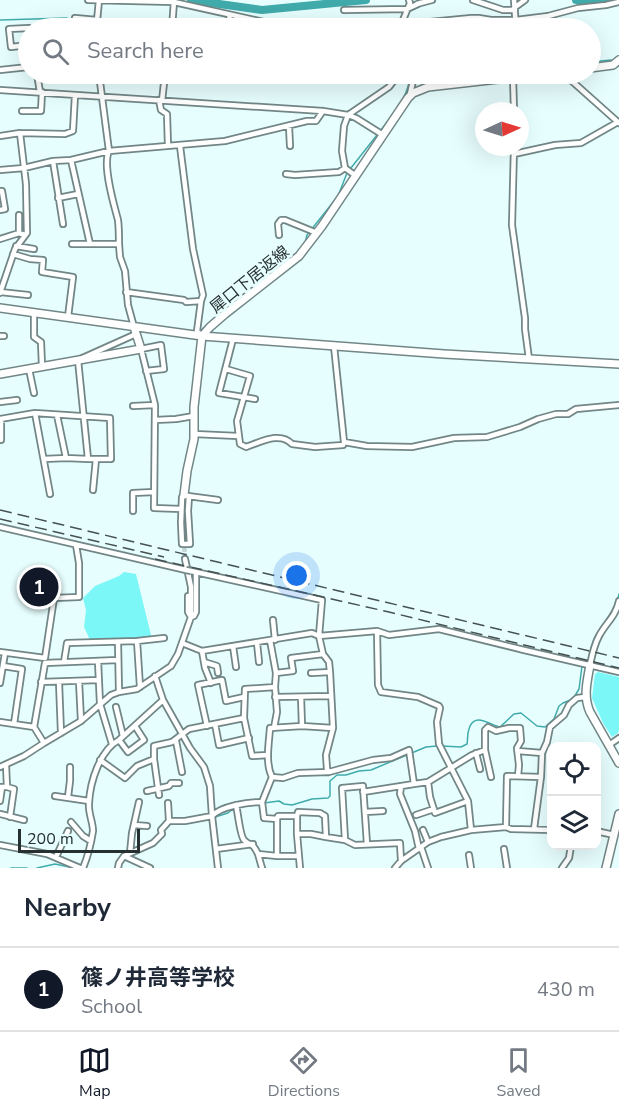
<!DOCTYPE html>
<meta charset="utf-8">
<style>
body{margin:0;font-family:"Nunito Sans","Noto Sans JP",sans-serif;background:#f6f6f7;color:#1f2937}
.controls{position:absolute;right:18px;bottom:18px;display:grid;overflow:hidden;border-radius:12px;box-shadow:0 6px 24px #0002}
.controls button{width:54px;height:54px;display:grid;place-items:center;padding:0;border:0;border-bottom:2px solid #e0e1e3;background:#fff;color:#1f2937;font:30px sans-serif}
.compass{position:absolute;left:475px;top:102px;width:54px;height:54px;border-radius:50%;background:#fff;box-shadow:0 6px 24px #0002;rotate:86deg}
.scale{position:absolute;left:18px;bottom:15px;width:122px;box-sizing:border-box;padding-left:6px;border:3px solid #273030;border-top:0;font-size:16px;line-height:21px;white-space:nowrap;color:#273030;-webkit-text-stroke:4px #e7fefe;paint-order:stroke}
.you{position:absolute;left:297px;top:576px;width:21px;height:21px;margin:-15px;border:4px solid #fff;border-radius:50%;background:#1a73e8;box-shadow:0 0 0 9px #1a73e833}
.badge{display:grid;place-items:center;width:39px;height:39px;border-radius:50%;background:#111827;color:#fff;font-size:20px;font-weight:700}
.pin{position:absolute;translate:-50% -50%;border:3px solid #fff;box-shadow:0 2px 6px #0006}
.list{margin:0;padding:0;list-style:none}
h2{display:flex;justify-content:space-between;align-items:center;height:78px;margin:0;padding:0 24px;font-size:26px}
h2 small{font-size:20px;font-weight:400;color:#747a83}
.list li{display:grid;grid-template-columns:39px 1fr auto;gap:18px;align-items:center;box-sizing:border-box;height:84px;padding:0 24px;border-top:2px solid #e0e1e3}
.list b{display:block;font-size:22px;white-space:nowrap}
.list p{margin:0;font-size:20px;white-space:nowrap;color:#747a83}
.list em{font-size:20px;font-style:normal;color:#747a83}
.icon{flex:none;width:33px;height:33px;fill:none;stroke:currentColor;stroke-width:2;stroke-linecap:round;stroke-linejoin:round}
.map{position:relative;flex:none;width:619px;height:868px;overflow:hidden}
.search{position:absolute;background:#fff;box-shadow:0 6px 24px #0002;left:18px;right:18px;top:18px;height:66px;display:flex;align-items:center;gap:15px;box-sizing:border-box;padding:0 21px;border-radius:33px;color:#747a83;font-size:22px}
.sheet{height:162px;background:#fff}
nav{display:flex;justify-content:space-around;align-items:center;box-sizing:border-box;height:84px;border-top:2px solid #e0e1e3;background:#fff;font-size:16px;color:#747a83}
nav a{display:grid;justify-items:center;gap:3px}
nav .on{color:#111827}
.map>svg:first-child{display:block}
.green{fill:#7cf7f8}
.lines{fill:none;stroke-linecap:round;stroke-linejoin:round}
.stream{stroke:#41abac;stroke-width:1.5}
.river{stroke:#41abac;stroke-width:8}
.street-tunnel{stroke:#c1d5d5;stroke-width:4.5;stroke-dasharray:4.5 2;stroke-linecap:butt}
.street-casing{stroke:#728686;stroke-width:8}
.secondary-casing{stroke:#728686;stroke-width:10}
.street{stroke:#fff;stroke-width:4.5}
.secondary{stroke:#fff;stroke-width:7}
.rail{stroke:#465151;stroke-width:1.5;stroke-dasharray:12 6;stroke-linecap:butt}
.street-bridge-casing{stroke:#728686;stroke-width:8;stroke-linecap:butt}
.street-bridge{stroke:#fff;stroke-width:4.5}
.labels{text-anchor:middle;stroke-width:6;stroke-linejoin:round;paint-order:stroke}
.street-label{font-size:16px;fill:#273030;stroke:#e7fefe}
</style>
<div class="map">
<svg width="619" height="868" viewBox="0 0 619 868">
<rect width="100%" height="100%" fill="#e7fefe"/>
<!-- green -->
<path class="green" d="M124,572l12,2 16,65 -62,1 -6,-13 2,-17 -3,-12 12,-12 24,-10z
M598,672l21,5v53l-1,3 -6,4 -9,-14 -11,-25 3,-24z"/>
<g class="lines">
<!-- stream -->
<path class="stream" d="M0,20l67,-2
M151,25l11,3
M590,62l21,-2
M383,74l11,2
M399,75l10,-1
M381,130c12,-16 29,-35 29,-56
M305,243l2,-8 31,-39 9,-23 30,-38
M200,331l7,-6
M617,602l2,-8
M591,649l3,-10 5,-8
M442,746l19,1 6,-3c1,-5 0,-10 2,-15 5,-18 21,-4 31,-2l14,-13 7,-1 16,13 8,1 9,-8 5,-13 4,-3 10,-4 6,-10 3,-23
M264,803l15,-2 5,3 8,1 20,-6 16,-1 2,-2v-15l7,-6h9l13,-4 12,-1 55,-23 11,-1
M215,817l13,-4 6,-5
M197,821l10,-2
M11,868h16
M37,868l18,-4 19,4"/>
<!-- river -->
<path class="river" d="M191,0l71,10 104,-10
M576,0h30"/>
<!-- street-tunnel -->
<path class="street-tunnel" d="M184,541l1,18"/>
<defs>
<path id="street" d="M88,0l86,2 112,25 94,1
M473,0l30,10h12
M514,0l2,28
M417,4l15,-4
M514,8l11,-8
M344,10l63,-1 13,-6
M97,21l2,-21
M96,26l19,1 35,-1
M398,27l5,-7 7,-17 -1,-3
M76,28l-1,-10 22,2
M172,28l2,-27
M227,28l3,-13
M389,28l31,-5 51,-5h8l12,2h25l32,-4 30,-8 28,-3 13,-3
M28,45l-17,2 -2,-18 20,-1
M0,70l28,-3
M37,74l3,18
M99,74l10,77c-7,14 5,54 9,69 1,8 1,16 1,24
M564,74l55,49
M513,77l1,34
M0,90l323,21 25,4 8,3 27,17
M410,94l3,-13 -1,-7
M159,100l2,10 6,4 1,32
M162,101l3,-27
M22,111h19l1,-19
M289,126l1,20
M0,136l20,-3 45,1 8,-3 2,-36
M180,146l13,103 10,46 -2,6 -4,30 5,5
M514,147l-2,78 13,93v11l4,30
M514,154l41,-9 26,-2 37,-21
M71,160l19,84
M53,161l10,63
M0,170l24,-2 29,-7 18,-1 38,-9 116,-10 82,-20h9l7,-10
M286,174l9,1 44,-3 6,-4
M356,176l-11,-8 -3,-17 2,-25 4,-11 41,-28 10,-13
M0,191h2l3,18 -5,1
M58,198l20,-4
M19,215v18
M279,235l-1,-11 3,-4h4l32,13
M0,239l19,-6 6,2
M72,244h47l1,13 5,14 3,34 6,22
M16,246l18,3
M13,254l17,5 13,1 -1,12 31,5 -5,40
M0,292l28,3
M126,292l58,8 2,2 15,-1
M0,293l15,-44 12,-16 -1,-49 -6,-51
M34,313v24l7,5 1,24
M0,336h4
M233,339l-14,54 36,6
M334,346l10,96 23,4 45,1 42,-9 33,-1 33,-10 18,-8 18,-5h12l8,-5 43,-4
M29,369l5,24
M226,369l24,7 -13,45 3,23 6,3c15,-5 34,-16 46,-3l23,3 28,-2
M146,371l18,-2 -3,-24 -20,4 14,56 -1,103 27,1
M0,402l17,-2
M133,406l22,-1
M35,413l15,81
M57,415l9,43
M0,419l35,-6 75,5 1,41h-23l-10,-99 58,-26
M1,419v21
M155,420l21,-1 18,-3
M194,434l44,2
M44,459l22,-1 22,1
M93,490l3,-31
M184,495l-2,2 -1,26 1,21h8l-2,-33 1,-15
M188,496l30,4
M133,511v-18l21,-1
M0,527l186,43
M191,571l131,29 -3,36 4,18 6,8 1,10 3,56 -7,27 1,14 2,3
M188,596v16l3,5 3,-1 2,-4v-39
M273,620l2,20
M377,631l1,54 3,7 37,5 21,9 1,2 -3,14 2,22 29,57 3,29
M270,640l6,33 -1,14 2,25 -3,16
M137,641l3,46
M118,642l1,50
M182,643l20,8 110,-18 7,3 58,-5 12,4 50,-6 85,21 95,22
M257,643l2,19
M233,646l3,21
M202,651l3,17 6,15
M0,652l45,6 9,-60 25,-1v-34l-3,-18
M98,661l2,43 12,40
M64,662l3,-19 70,-2 27,-3
M204,662l13,4 1,7
M590,665c2,-10 4,-20 9,-29 7,-13 17,-20 20,-35
M3,666l19,3 -8,55
M276,673l17,-2 -2,-13 32,-4
M311,673l19,-1
M79,681l2,40
M41,682l58,-2
M59,682l2,51
M0,683l5,-30
M275,697l55,-1
M301,697l1,29
M116,707l7,29
M244,718l8,38 16,-1
M0,722l34,5 10,16
M215,724l4,21 30,-7
M207,726l-9,-41 24,-5 4,21 18,-4
M34,727l11,-64 73,-3
M119,740l9,12 16,-12 -9,-14
M176,741l6,31
M609,745l10,-7
M518,751l24,2
M476,753l4,16
M100,760l25,18 12,-12 17,-7
M0,767l24,-11 20,-13 37,-22 30,-26 8,-3 18,-3 34,-23 7,-12 13,-37v-30l-6,-28
M272,777l11,1 15,-5 31,-1 44,-12 18,-2 18,-8 5,34 14,-2
M491,777l-6,-27v-20l3,-3 8,4 13,-3h11l1,13 -4,7 2,17 -1,11
M401,786l-1,8 15,37 4,18
M0,787h7l-1,-22
M7,787l7,2 -4,28
M147,791l22,-5 2,-3h8
M363,792l51,-8
M159,795l-5,-36v-13l18,-4 17,-13 55,-11 1,-29 30,-2
M55,796l34,5
M68,797l2,-16v-14
M0,801l2,-14
M468,801l-33,12 -5,-16 -2,-15 44,-27 13,-5
M168,803l1,18
M236,805c2,8 4,31 8,35 7,7 8,1 14,14
M365,812l18,-1
M0,814l24,6
M416,815l18,-6
M297,816v18l3,34
M277,819l-13,-1 -2,-16 10,-25c-7,-14 -3,-34 -2,-49l32,-2 31,2
M71,822l12,14 8,5
M134,825l13,1
M506,827l1,-51 34,1 1,-24 5,-11 3,-15 14,-12 5,-10 8,-7 8,-1
M534,829l7,-52
M423,830l5,12
M596,831l18,4
M297,834h14l15,3
M345,840l-3,-52 21,-2 4,58
M0,845l47,9 33,14
M421,847l7,21
M216,849l37,-5
M504,849l3,19
M130,853l2,-20 7,-31
M469,855l2,13
M124,856l26,12
M298,856h-21v-37l1,-3h19l1,-4 22,1 5,3 1,21 19,3 10,5 45,-2 1,18
M56,857l12,-26
M83,868c5,-12 8,-24 10,-37 0,-9 -5,-18 -4,-28 1,-21 11,-53 30,-63l44,-40
M118,868l1,-5 5,-7 29,-13 9,-9 -1,-4 8,-9h16l27,-5 -2,-30 -6,-19 -14,-19 -27,-48 -8,-24
M218,868l-6,-52c9,-10 37,-14 50,-14
M262,868l-4,-14 19,2
M395,868l6,-7 27,-19 13,-5 30,-7 35,-3 5,2 41,1
M562,868l7,-10 2,-12"/>
<path id="secondary" d="M590,68l23,-3 6,-5
M0,308l202,28 8,-9 15,-13 74,-58 23,-30 86,-128 5,-5 15,-6 115,-13
M0,374l141,-25 -7,-22
M184,495l3,-24 7,-32v-32l8,-71 242,18 175,10
M590,665c-3,17 -7,31 0,47l29,51
M606,868l13,-54"/>
</defs>
<!-- street casing -->
<use href="#street" class="street-casing"/>
<!-- secondary casing -->
<use href="#secondary" class="secondary-casing"/>
<!-- street -->
<use href="#street" class="street"/>
<!-- secondary -->
<use href="#secondary" class="secondary"/>
<!-- rail -->
<path class="rail" d="M0,510l619,148
M0,519l164,38
M155,559l234,53 230,56"/>
<defs>
<path id="street-bridge" d="M186,570l5,1"/>
</defs>
<!-- street-bridge casing -->
<use href="#street-bridge" class="street-bridge-casing"/>
<!-- street-bridge -->
<use href="#street-bridge" class="street-bridge"/>
</g>
<g class="labels">
<!-- street labels -->
<g class="street-label">
<text transform="translate(249 279) rotate(-39)" y="6">犀口下居返線</text>
</g>
</g>
</svg>
<div class="controls">
<button><svg class="icon" aria-label="locate" viewBox="0 0 24 24"><circle cx="12" cy="12" r="6"/><path d="M12 2v4M12 18v4M2 12h4M18 12h4"/></svg></button>
<button><svg class="icon" aria-label="layers" viewBox="0 0 24 24"><path d="M12 4l9 5-9 5-9-5zM3 14l9 5 9-5"/></svg></button>
</div>
<svg class="compass" viewBox="-18 -18 36 36"><path d="M0-13l5 13h-10z" fill="#e53935"/><path d="M0 13l5-13h-10z" fill="#747a83"/></svg>
<div class="scale">200 m</div>
<div class="you"></div>
<div class="pin badge" style="left:39px;top:587px">1</div>
<div class="search"><svg class="icon" aria-label="search" viewBox="0 0 24 24"><circle cx="10" cy="10" r="6"/><path d="M15 15l6 6"/></svg>Search here</div>
</div>
<section class="sheet">
<h2>Nearby<small></small></h2>
<ul class="list">
<li><span class="badge">1</span><div><b>篠ノ井高等学校</b><p>School</p></div><em>430 m</em></li>
</ul>
</section>
<nav>
<a class="on"><svg class="icon" aria-label="map" viewBox="0 0 24 24"><path d="M3 6l6-2 6 2 6-2v14l-6 2-6-2-6 2zM9 4v14M15 6v14"/></svg>Map</a>
<a><svg class="icon" aria-label="directions" viewBox="0 0 24 24"><path d="M12 3l9 9-9 9-9-9zM9 14v-3h6M13 9l2 2-2 2"/></svg>Directions</a>
<a><svg class="icon" aria-label="saved" viewBox="0 0 24 24"><path d="M7 4h10v16l-5-4-5 4z"/></svg>Saved</a>
</nav>
